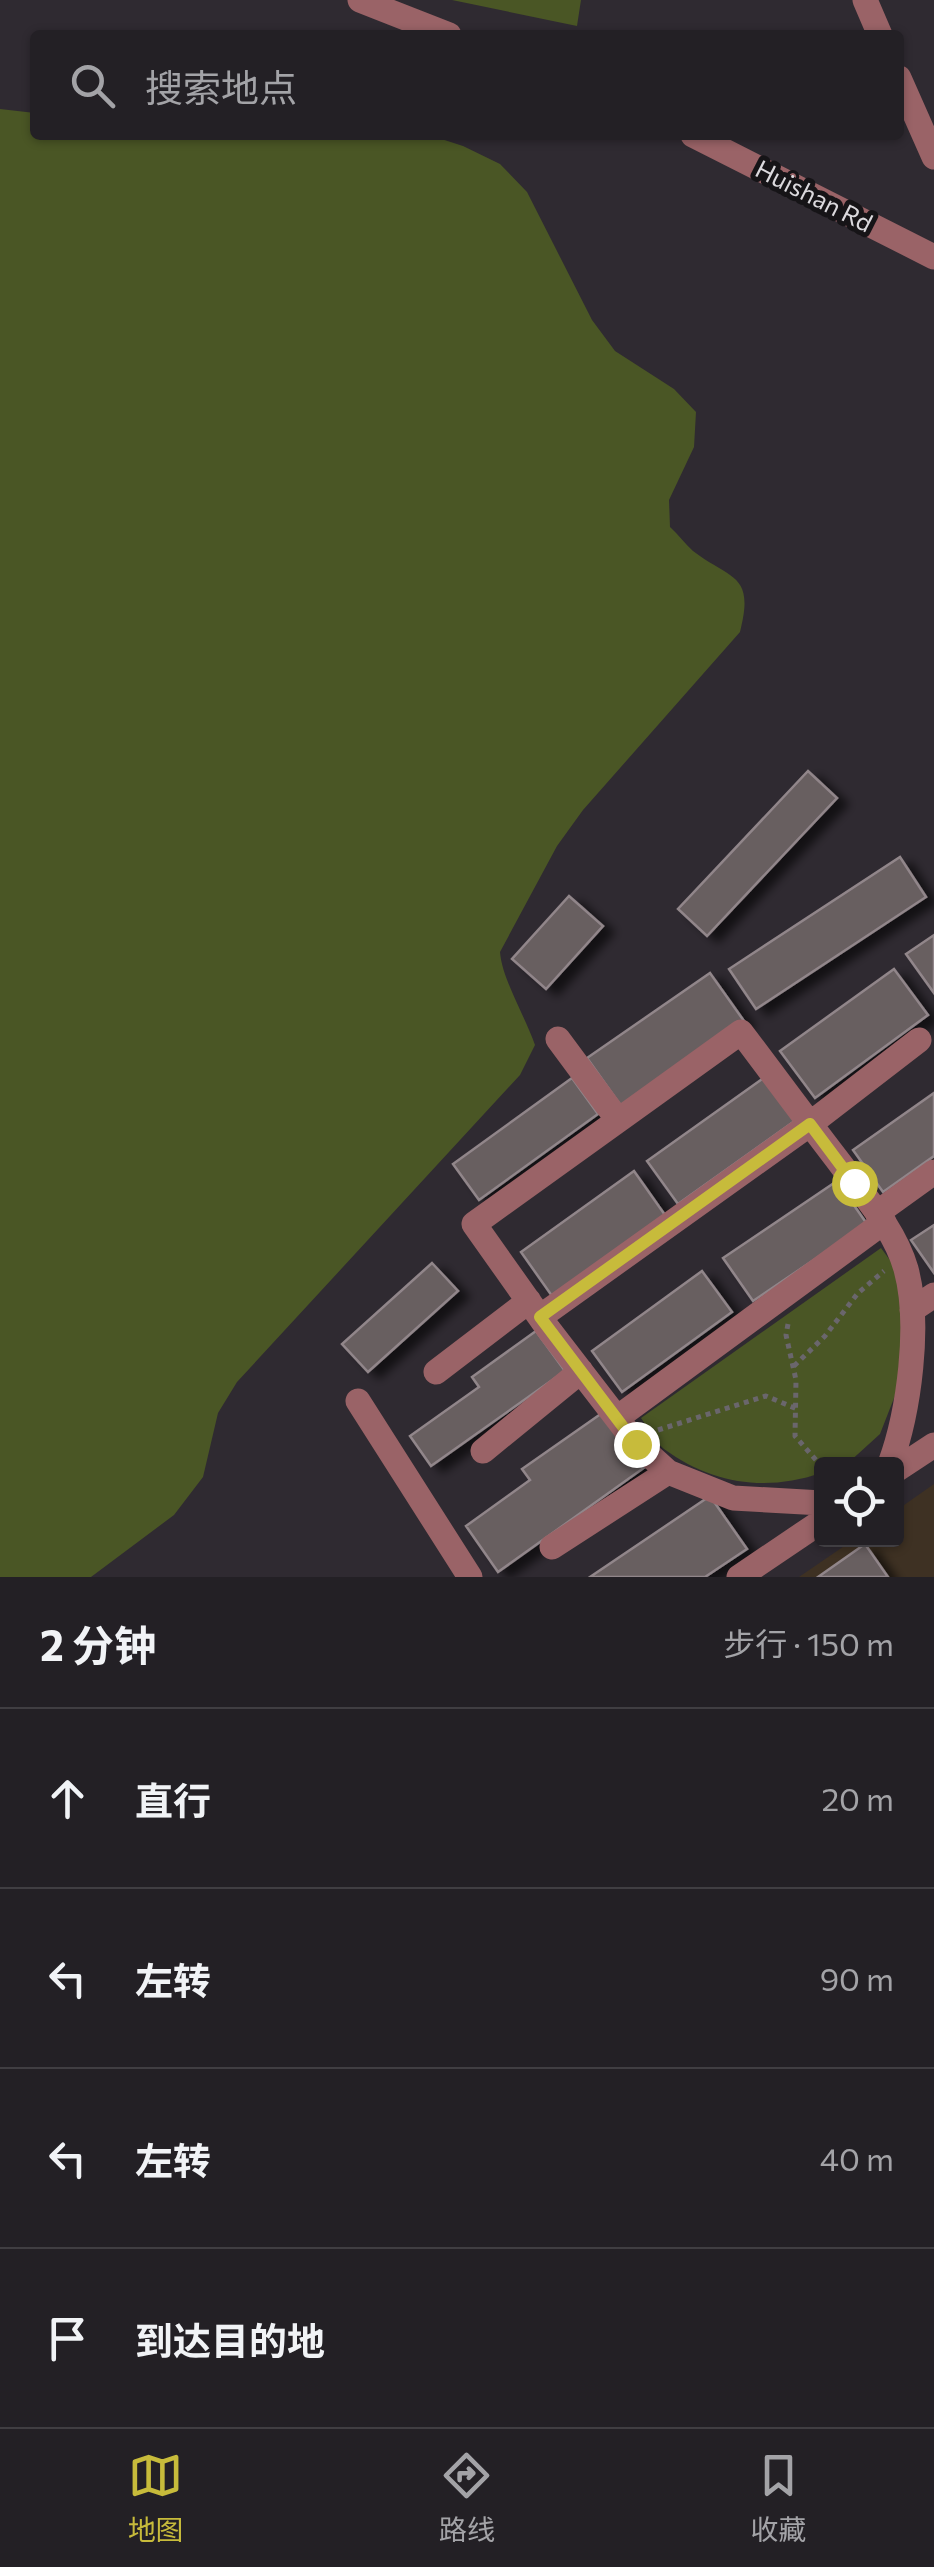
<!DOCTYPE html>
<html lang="zh">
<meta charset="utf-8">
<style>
body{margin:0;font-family:Commissioner,"Noto Sans SC",sans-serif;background:#2b282d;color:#f1f3f6}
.controls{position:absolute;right:30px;bottom:30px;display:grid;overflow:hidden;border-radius:10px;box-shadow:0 2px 8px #0004}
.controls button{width:90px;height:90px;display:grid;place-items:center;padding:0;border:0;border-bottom:2px solid #403e42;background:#232025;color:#f1f3f6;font:50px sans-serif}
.stop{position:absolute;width:30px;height:30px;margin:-22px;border:8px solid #c7bb3b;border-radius:50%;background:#fff}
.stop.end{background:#c7bb3b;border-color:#fff;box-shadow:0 2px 10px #0008}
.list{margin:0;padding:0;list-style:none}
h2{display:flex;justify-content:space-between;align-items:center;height:130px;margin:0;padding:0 40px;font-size:42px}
h2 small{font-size:32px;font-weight:400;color:#a3a3a7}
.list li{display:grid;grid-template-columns:65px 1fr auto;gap:30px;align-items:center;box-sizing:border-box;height:180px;padding:0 40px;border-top:2px solid #403e42}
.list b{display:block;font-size:38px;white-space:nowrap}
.list em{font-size:32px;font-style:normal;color:#a3a3a7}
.icon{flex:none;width:55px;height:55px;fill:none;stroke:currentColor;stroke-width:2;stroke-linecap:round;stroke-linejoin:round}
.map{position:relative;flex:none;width:934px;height:1577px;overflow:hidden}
.search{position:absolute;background:#232025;box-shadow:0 2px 8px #0004;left:30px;right:30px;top:30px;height:110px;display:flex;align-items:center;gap:25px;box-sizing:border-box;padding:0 35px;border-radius:10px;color:#a3a3a7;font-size:38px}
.sheet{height:850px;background:#232025}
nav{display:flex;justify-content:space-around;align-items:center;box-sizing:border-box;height:140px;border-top:2px solid #403e42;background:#232025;font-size:28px;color:#a3a3a7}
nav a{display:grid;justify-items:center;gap:5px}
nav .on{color:#c7bb3b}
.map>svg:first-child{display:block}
.commercial{fill:#3e3123}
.green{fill:#4a5625}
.building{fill:#685e61;stroke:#91868a;stroke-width:2.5;filter:url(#shadow)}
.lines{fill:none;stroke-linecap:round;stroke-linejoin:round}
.path{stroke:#6a666c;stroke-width:5;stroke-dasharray:5 5;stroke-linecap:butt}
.minor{stroke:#9a6367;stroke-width:25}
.route{stroke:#c7bb3b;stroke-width:12}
.labels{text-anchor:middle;stroke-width:10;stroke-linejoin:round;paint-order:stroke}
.street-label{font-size:25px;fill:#dbd9dd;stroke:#161417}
</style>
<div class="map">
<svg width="934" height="1577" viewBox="0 0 934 1577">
<defs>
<filter id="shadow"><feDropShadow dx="11" dy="6" stdDeviation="5" flood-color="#0009"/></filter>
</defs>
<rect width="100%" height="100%" fill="#2f2a31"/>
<!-- commercial -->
<path class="commercial" d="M934,1484v93h-135l54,-37h43l1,-30z"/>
<!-- green -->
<path class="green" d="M452,0h129l-4,26z
M0,109l35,4v22h394l34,11 37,18 27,28 65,128 23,31 59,38 22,23 -2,35 -25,53 1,27c8,7 15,17 23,24 38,29 62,22 47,81l-157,178 -26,36 -57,106c2,27 25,64 35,93l-15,30 -283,307 -19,31 -15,64 -29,38 -83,62h-91z
M881,1248l17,23 6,74 -8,48 -16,41 -33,30h-25l-1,9c-55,19 -109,11 -157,-24 -9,-7 -16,-21 -23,-31z"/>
<!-- building -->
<path class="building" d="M808,771l29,27 -130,138 -29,-27z
M900,857l26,40 -170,112 -27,-40z
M569,896l34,30 -57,63 -34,-30z
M934,935v58l-28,-39z
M894,969l34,46 -113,83 -35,-47z
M710,973l34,48 -123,85 -34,-48z
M765,1077l31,43 -118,84 -31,-43z
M572,1078l26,36 -119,86 -26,-36z
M934,1093v63l-51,36 -30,-42z
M634,1171l31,44 -113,81 -31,-44z
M837,1181l30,43 -114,77 -30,-43z
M934,1225v48l-23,-33z
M432,1263l26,28 -90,81 -26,-28z
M702,1271l30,41 -110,80 -30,-41z
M536,1331l29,40 -134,95 -21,-30 69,-49 -7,-10z
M605,1411l40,56 -147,105 -32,-46 64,-46 -8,-11z
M710,1496l37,53 -42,28h-115z
M865,1544l23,33h-70z"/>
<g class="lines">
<!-- path -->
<path class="path" d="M788,1324l-2,11 10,45 -1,56 21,24 31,4
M794,1366l31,-30 33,-43 26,-22
M658,1430l108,-34 31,13"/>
<!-- minor -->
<path class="minor" d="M360,0l89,35
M865,0l15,35
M899,78l35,79
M693,135l241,122
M558,1039l60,81
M877,1213l57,-41
M912,1310l22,-15
M540,1317l270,-193 109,-84
M436,1372l93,-71
M358,1401l112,176
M617,1418l267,-196
M483,1451l98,-80
M896,1470l38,-25
M822,1503l-89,-5 -65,-26 -32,-29 -87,-113 -75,-106 267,-192c34,45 67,90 101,134 23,31 53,64 64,103 15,55 3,143 -16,195
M552,1547l116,-75
M739,1577l83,-56"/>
</g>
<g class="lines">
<!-- route -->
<path class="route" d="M636,1444l-96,-127 270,-193 44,59"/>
</g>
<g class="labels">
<!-- street labels -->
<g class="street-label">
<text transform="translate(814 196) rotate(27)" y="9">Huishan Rd</text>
</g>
</g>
</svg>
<div class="controls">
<button><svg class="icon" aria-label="locate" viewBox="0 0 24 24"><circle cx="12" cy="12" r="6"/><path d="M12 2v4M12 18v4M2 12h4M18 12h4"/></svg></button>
</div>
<div class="stop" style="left:854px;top:1183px"></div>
<div class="stop end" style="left:636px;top:1444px"></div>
<div class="search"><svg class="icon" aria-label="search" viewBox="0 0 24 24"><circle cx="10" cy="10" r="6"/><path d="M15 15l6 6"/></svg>搜索地点</div>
</div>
<section class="sheet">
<h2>2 分钟<small>步行 · 150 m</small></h2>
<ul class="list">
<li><svg class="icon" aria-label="ahead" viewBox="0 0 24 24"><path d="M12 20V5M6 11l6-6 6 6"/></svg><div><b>直行</b></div><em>20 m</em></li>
<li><svg class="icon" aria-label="left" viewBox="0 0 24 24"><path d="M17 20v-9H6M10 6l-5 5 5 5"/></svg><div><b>左转</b></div><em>90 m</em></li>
<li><svg class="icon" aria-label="left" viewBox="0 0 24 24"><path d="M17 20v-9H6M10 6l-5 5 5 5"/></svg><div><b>左转</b></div><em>40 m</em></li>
<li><svg class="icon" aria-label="arrive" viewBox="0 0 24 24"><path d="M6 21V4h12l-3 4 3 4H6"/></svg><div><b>到达目的地</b></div></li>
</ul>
</section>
<nav>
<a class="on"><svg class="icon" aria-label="map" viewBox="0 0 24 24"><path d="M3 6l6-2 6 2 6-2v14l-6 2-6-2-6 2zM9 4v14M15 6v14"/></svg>地图</a>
<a><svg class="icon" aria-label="directions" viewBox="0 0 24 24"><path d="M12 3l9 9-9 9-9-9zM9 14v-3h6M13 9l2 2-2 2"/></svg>路线</a>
<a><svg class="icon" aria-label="saved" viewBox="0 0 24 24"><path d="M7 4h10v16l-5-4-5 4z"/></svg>收藏</a>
</nav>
